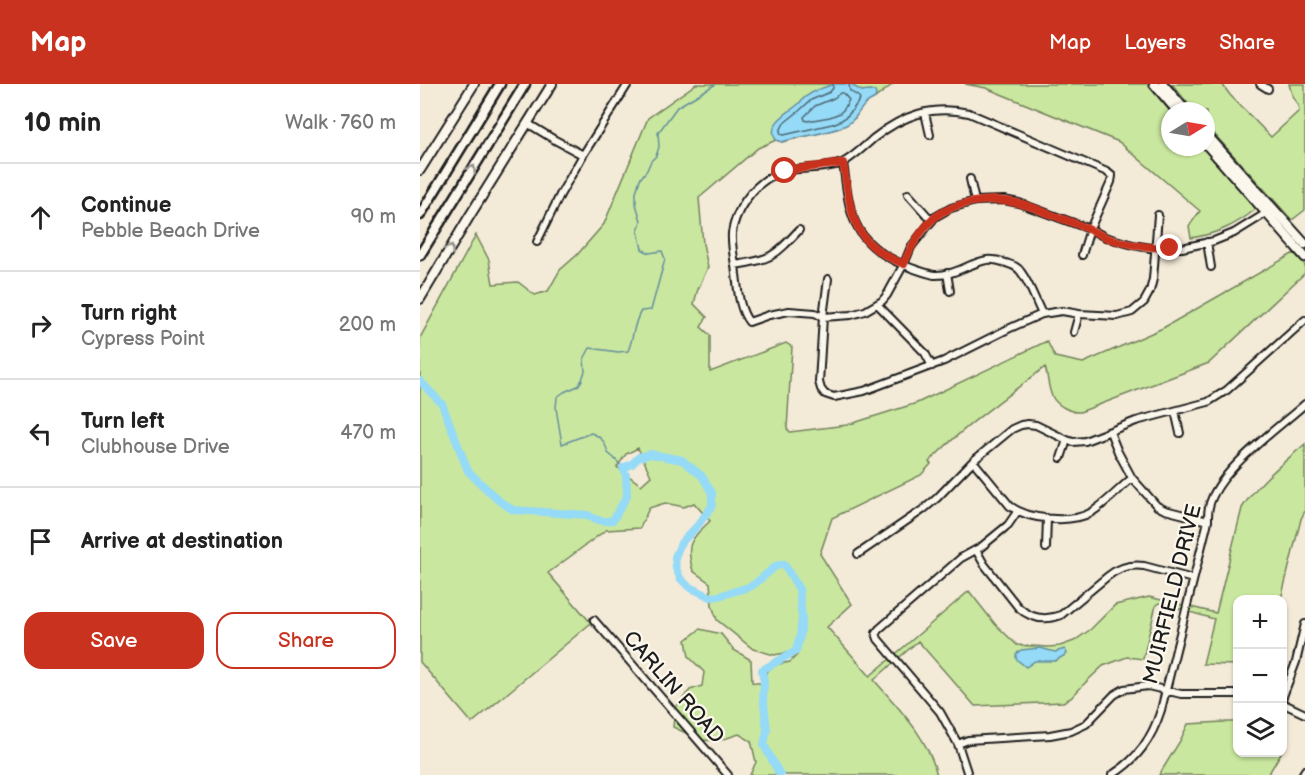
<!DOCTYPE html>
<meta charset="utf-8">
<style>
body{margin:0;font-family:"Balsamiq Sans",sans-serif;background:#f2f2f2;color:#222}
.controls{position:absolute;right:18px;bottom:18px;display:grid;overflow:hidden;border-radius:12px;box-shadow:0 2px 4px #0004}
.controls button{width:54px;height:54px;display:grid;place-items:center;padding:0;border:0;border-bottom:2px solid #e0e0e0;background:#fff;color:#222;font:30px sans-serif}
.compass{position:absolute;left:741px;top:18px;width:54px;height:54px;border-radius:50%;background:#fff;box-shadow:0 2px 4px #0004;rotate:79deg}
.stop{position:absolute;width:18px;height:18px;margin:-14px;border:4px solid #c8321e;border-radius:50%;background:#fff}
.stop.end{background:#c8321e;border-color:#fff;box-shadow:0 2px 6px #0008}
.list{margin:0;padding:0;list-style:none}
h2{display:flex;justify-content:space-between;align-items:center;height:78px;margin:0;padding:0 24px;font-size:26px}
h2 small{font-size:20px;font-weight:400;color:#767676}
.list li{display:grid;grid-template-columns:39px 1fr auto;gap:18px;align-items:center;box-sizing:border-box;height:108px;padding:0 24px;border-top:2px solid #e0e0e0}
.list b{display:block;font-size:22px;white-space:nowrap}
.list p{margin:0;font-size:20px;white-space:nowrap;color:#767676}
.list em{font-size:20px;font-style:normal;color:#767676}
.actions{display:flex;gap:12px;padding:18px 24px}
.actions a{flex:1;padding:14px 0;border:2px solid #c8321e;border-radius:18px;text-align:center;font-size:21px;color:#c8321e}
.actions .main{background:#c8321e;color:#fff}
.icon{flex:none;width:33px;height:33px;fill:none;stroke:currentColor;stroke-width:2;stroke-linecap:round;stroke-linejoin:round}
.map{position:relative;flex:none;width:885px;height:691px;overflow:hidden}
header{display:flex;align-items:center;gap:36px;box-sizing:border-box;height:84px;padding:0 30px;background:#c8321e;color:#fff}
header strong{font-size:28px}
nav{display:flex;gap:33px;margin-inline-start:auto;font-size:21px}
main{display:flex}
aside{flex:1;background:#fff}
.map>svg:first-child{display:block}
.green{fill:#c9e79e;stroke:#72825d;stroke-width:1.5;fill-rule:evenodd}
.water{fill:#95daf7;stroke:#658e9f;stroke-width:1.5}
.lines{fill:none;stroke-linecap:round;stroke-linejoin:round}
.shore{stroke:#4c6874;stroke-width:1.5}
.stream{stroke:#658e9f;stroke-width:1.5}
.river{stroke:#95daf7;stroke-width:8}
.minor-casing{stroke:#1c1c1c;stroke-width:10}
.major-casing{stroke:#1c1c1c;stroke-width:12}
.highway-casing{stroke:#1c1c1c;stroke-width:13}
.minor{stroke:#fbf7ec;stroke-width:6}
.major{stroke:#fbf7ec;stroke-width:8}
.highway{stroke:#fbf7ec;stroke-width:8}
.oneway{stroke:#97948e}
.route{stroke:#c8321e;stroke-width:8}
.labels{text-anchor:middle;stroke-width:4.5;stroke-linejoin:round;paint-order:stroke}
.street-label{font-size:21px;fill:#1c1c1c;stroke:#fbf7ec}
</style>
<header>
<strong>Map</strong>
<nav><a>Map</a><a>Layers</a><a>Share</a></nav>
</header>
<main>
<aside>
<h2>10 min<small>Walk · 760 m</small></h2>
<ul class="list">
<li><svg class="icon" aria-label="ahead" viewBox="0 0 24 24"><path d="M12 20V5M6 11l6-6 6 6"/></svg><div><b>Continue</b><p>Pebble Beach Drive</p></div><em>90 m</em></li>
<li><svg class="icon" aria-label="right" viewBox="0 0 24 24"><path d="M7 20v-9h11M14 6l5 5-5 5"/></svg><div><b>Turn right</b><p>Cypress Point</p></div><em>200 m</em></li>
<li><svg class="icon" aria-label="left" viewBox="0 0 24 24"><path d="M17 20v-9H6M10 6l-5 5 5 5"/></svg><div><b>Turn left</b><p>Clubhouse Drive</p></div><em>470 m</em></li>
<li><svg class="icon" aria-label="arrive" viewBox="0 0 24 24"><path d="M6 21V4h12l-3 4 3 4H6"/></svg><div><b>Arrive at destination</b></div></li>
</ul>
<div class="actions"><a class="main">Save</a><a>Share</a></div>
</aside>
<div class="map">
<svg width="885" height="691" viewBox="0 0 885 691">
<rect width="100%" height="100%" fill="#f4ead8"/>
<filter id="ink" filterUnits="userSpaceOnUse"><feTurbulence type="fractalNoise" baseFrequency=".0167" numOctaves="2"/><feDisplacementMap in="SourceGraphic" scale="12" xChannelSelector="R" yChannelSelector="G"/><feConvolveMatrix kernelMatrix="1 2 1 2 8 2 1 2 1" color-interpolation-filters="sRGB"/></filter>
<g filter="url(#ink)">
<!-- green -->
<path class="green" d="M276,0h197l-18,14 -8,4 -8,9 -4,7 -8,6 -7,4 -58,14 -6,-2 -18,8 -59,50 4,46 5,23 -11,25 -3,12 13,13 -6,10 9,8v37l76,-29 6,4 -5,82 3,3 57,-7 70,-22 130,-62 8,16 28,6 80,-35 131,-75 11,12v8l-96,90 -129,49c-9,1 -24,-7 -28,-16 -4,-8 -4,-20 -7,-29 -40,31 -81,59 -116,95l2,2 -10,11 -89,43 -12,36 32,50 -25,23 43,49 99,-85 26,33 22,21 31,2 12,-1 14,-5 17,-12 24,-24 34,-8 67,16 26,-105c16,-26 40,-44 63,-64v67l-4,8 -20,80 -43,1 -1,65 -34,-1 11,-45 -55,-16 -3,2 -13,54 -16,-2 -24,9 -18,17 -14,15 -8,4 -88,4 -57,-65 -44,39c25,29 54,57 63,95h-187l6,-13 -5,-21 -12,-7 -21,7 -17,-1 -28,-13 2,-19 15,-18 12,-4 2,-14 -15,-15 -3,-17 14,-11 21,5 13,16 17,10 1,22 13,2 1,-11 7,-8 17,-3 7,-7 -6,-3 -17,3 -21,-6 -36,-29 -5,-15 -2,-22 -17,-12c-8,-27 -3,-31 17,-50l-16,-18 -10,4 -19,-4 -16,5 -9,20 -34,2 -58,43 43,50 -119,100 -52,-61v-324l56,-103 13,25 4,24 25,-2 17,13 13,-4 12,-21 17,-15 27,-31 44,-106zM218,364l13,28 -10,9 -24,-18 9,-13z
M545,0h182l24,27 -1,36h32l54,62c-20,16 -39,25 -65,29l-2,-12 11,-15 -81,-69 -133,-54z
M752,0h50l8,11 41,42 28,-26 -1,-6 -5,-7 -4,-14h16v126l-13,10 -86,-95v-14h-12z
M803,638h14l1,30 43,1 -13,22h-109l21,-34 8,-17z"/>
<!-- water -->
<path class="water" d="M414,0h22l-3,2 9,5 7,-1 6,1 1,4 -1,3c-17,8 -15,18 -27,26 -17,10 -46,11 -66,18l-6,-2c-10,-15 10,-26 20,-34 4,-3 7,-8 11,-10 7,-6 18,-9 27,-12z
M620,564l15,4 10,-3 2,5 -12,7h-20l-9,6 -10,-8v-5l5,-4z"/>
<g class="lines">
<!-- shore -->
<path class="shore" d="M413,0v4l-3,4 -19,8 -12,11 -15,12 -4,8 1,3 3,1 48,-11c15,-4 20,-13 28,-25l-1,-2 -9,-6 -1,-7
M420,9h3l6,7 -5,9 -4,4 -10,4 -23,4 -2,-1 -1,-3 11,-11 19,-8z"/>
<!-- stream -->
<path class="stream" d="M203,384l-9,-10 -6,-5c-3,-11 -6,-16 -17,-20l-29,11 -6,-36 1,-11 7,-5 14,-6 4,-6 3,-9 -1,-12 6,-11 28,4 10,-1c6,-14 5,-27 13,-40l10,-1 14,-51 -3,-8 -13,2 -7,-4 -4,-18 3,-10 -5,-17v-12l4,-13 7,-9 4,-9 5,-5 3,-9 -1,-14 19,-26 39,-23"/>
<!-- river -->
<path class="river" d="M0,297l22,23 26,67 30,29 15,10 75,5c9,6 15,7 25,5l14,-24 -1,-21 -3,-7 9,-4 7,-7 12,-3 31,6 20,16 10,17v13l-14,19 -17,18 -6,14 1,11 4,10 9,9 22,10 8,-1 33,-10 24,-20 8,-2 15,25 3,29 -2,18 -4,15 -34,19 2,12 -1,13 4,35 -3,15 16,30"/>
<defs>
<path id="minor" d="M840,0l8,5
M505,29l5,22
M107,39l28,17 28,15
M423,79c3,19 4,41 12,59 13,31 48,45 79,53 21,1 35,-12 53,-15 7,-1 13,1 19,3 6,2 11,3 15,9 9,12 14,28 21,42
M550,95l5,22
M488,110l24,27
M117,158l23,-47 23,-40 45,-71
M787,158l4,25
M662,171l8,-26 21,-47 1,-6 -5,-4 -138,-59c-37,-8 -66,2 -95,25 -8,7 -23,21 -32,25 -24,9 -47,1 -72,14 -19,11 -35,34 -38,56 -1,13 3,28 4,41 2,16 3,35 13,48l20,-7 20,-4 26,2 8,4 28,-2 14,-4 17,-10 5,-6 17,-31 7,-17 24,-30 16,-9 24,-7 29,-1 15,3 71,26 15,8 28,8 17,3h32l32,-7 20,-8 34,-21
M315,181c36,-5 40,-9 64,-35
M527,189l3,18
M408,195l-5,38 -4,65 2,7 4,5 9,3 30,-6 80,-30 64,-32 34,-15 20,-3 17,3 38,2 15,-4 12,-10 6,-11 3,-12 5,-64
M457,220l48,49 7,13
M654,248l5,-18
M755,327l5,22
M690,348l8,20 14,26 25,28 8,4 43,11
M641,374l6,-18
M553,377l37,45c19,14 61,18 82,6 14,-9 27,-23 40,-34
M626,464l1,-30
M556,466l8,14 34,43c13,12 27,14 43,8l47,-39c11,-9 22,-12 36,-10l49,13
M438,470l66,-45 13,-11 36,-37 39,-32 9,-4 7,-1 8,1 31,15 6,2 12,-1 51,-20 72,-19 19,-12 78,-70
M174,536l134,155
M862,615l14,-37 9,-38
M862,619l23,11
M538,660l10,-4 82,-5 21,-4 15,-7 28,-29 10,-6 24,-3 33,8h57
M548,691l-10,-31 -18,-32 -62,-73 -2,-6 3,-4 82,-71 20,-11 27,-22 9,-13
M692,691c26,-16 40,-37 49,-65l47,-189c0,-4 0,-10 1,-14 8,-36 68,-78 96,-103
M882,691l3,-5"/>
<path id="major" d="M734,0l23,27
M743,0l23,27
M786,50l99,110
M786,60l99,113
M0,86l54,-86
M0,215l49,-82 83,-133"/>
<path id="highway" d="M0,131l80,-131
M0,171l105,-171"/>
</defs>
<!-- minor casing -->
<use href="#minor" class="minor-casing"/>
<!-- major casing -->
<use href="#major" class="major-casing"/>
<!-- highway casing -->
<use href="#highway" class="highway-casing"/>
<!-- minor -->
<use href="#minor" class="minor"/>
<!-- major -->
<use href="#major" class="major"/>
<!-- highway -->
<use href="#highway" class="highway"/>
</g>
<!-- one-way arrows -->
<defs><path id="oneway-chevron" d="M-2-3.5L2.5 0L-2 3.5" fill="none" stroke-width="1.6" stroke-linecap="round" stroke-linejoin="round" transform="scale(1.5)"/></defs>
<g class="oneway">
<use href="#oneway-chevron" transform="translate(52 85) rotate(-58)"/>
<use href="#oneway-chevron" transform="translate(30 165) rotate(-59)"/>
</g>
</g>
<g class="lines" filter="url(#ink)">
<!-- route -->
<path class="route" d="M365,87c20,-4 39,-5 58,-8 9,50 7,81 61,101 5,-15 17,-34 30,-46 20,-17 58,-21 83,-15 12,2 24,8 35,12 13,5 26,9 38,15 6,2 11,6 17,8 21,7 41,10 63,10"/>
</g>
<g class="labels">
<!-- street labels -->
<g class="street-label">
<text transform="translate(752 510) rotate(-76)" y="7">MUIRFIELD DRIVE</text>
<text transform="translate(254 603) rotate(49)" y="7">CARLIN ROAD</text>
</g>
</g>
</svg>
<div class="controls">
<button>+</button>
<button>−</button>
<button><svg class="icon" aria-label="layers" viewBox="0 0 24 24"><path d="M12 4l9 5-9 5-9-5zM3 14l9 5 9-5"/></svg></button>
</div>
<svg class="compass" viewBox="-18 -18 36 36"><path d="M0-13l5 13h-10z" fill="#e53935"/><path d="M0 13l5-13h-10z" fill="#767676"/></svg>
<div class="stop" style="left:365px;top:87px"></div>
<div class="stop end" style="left:750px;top:164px"></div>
</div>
</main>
